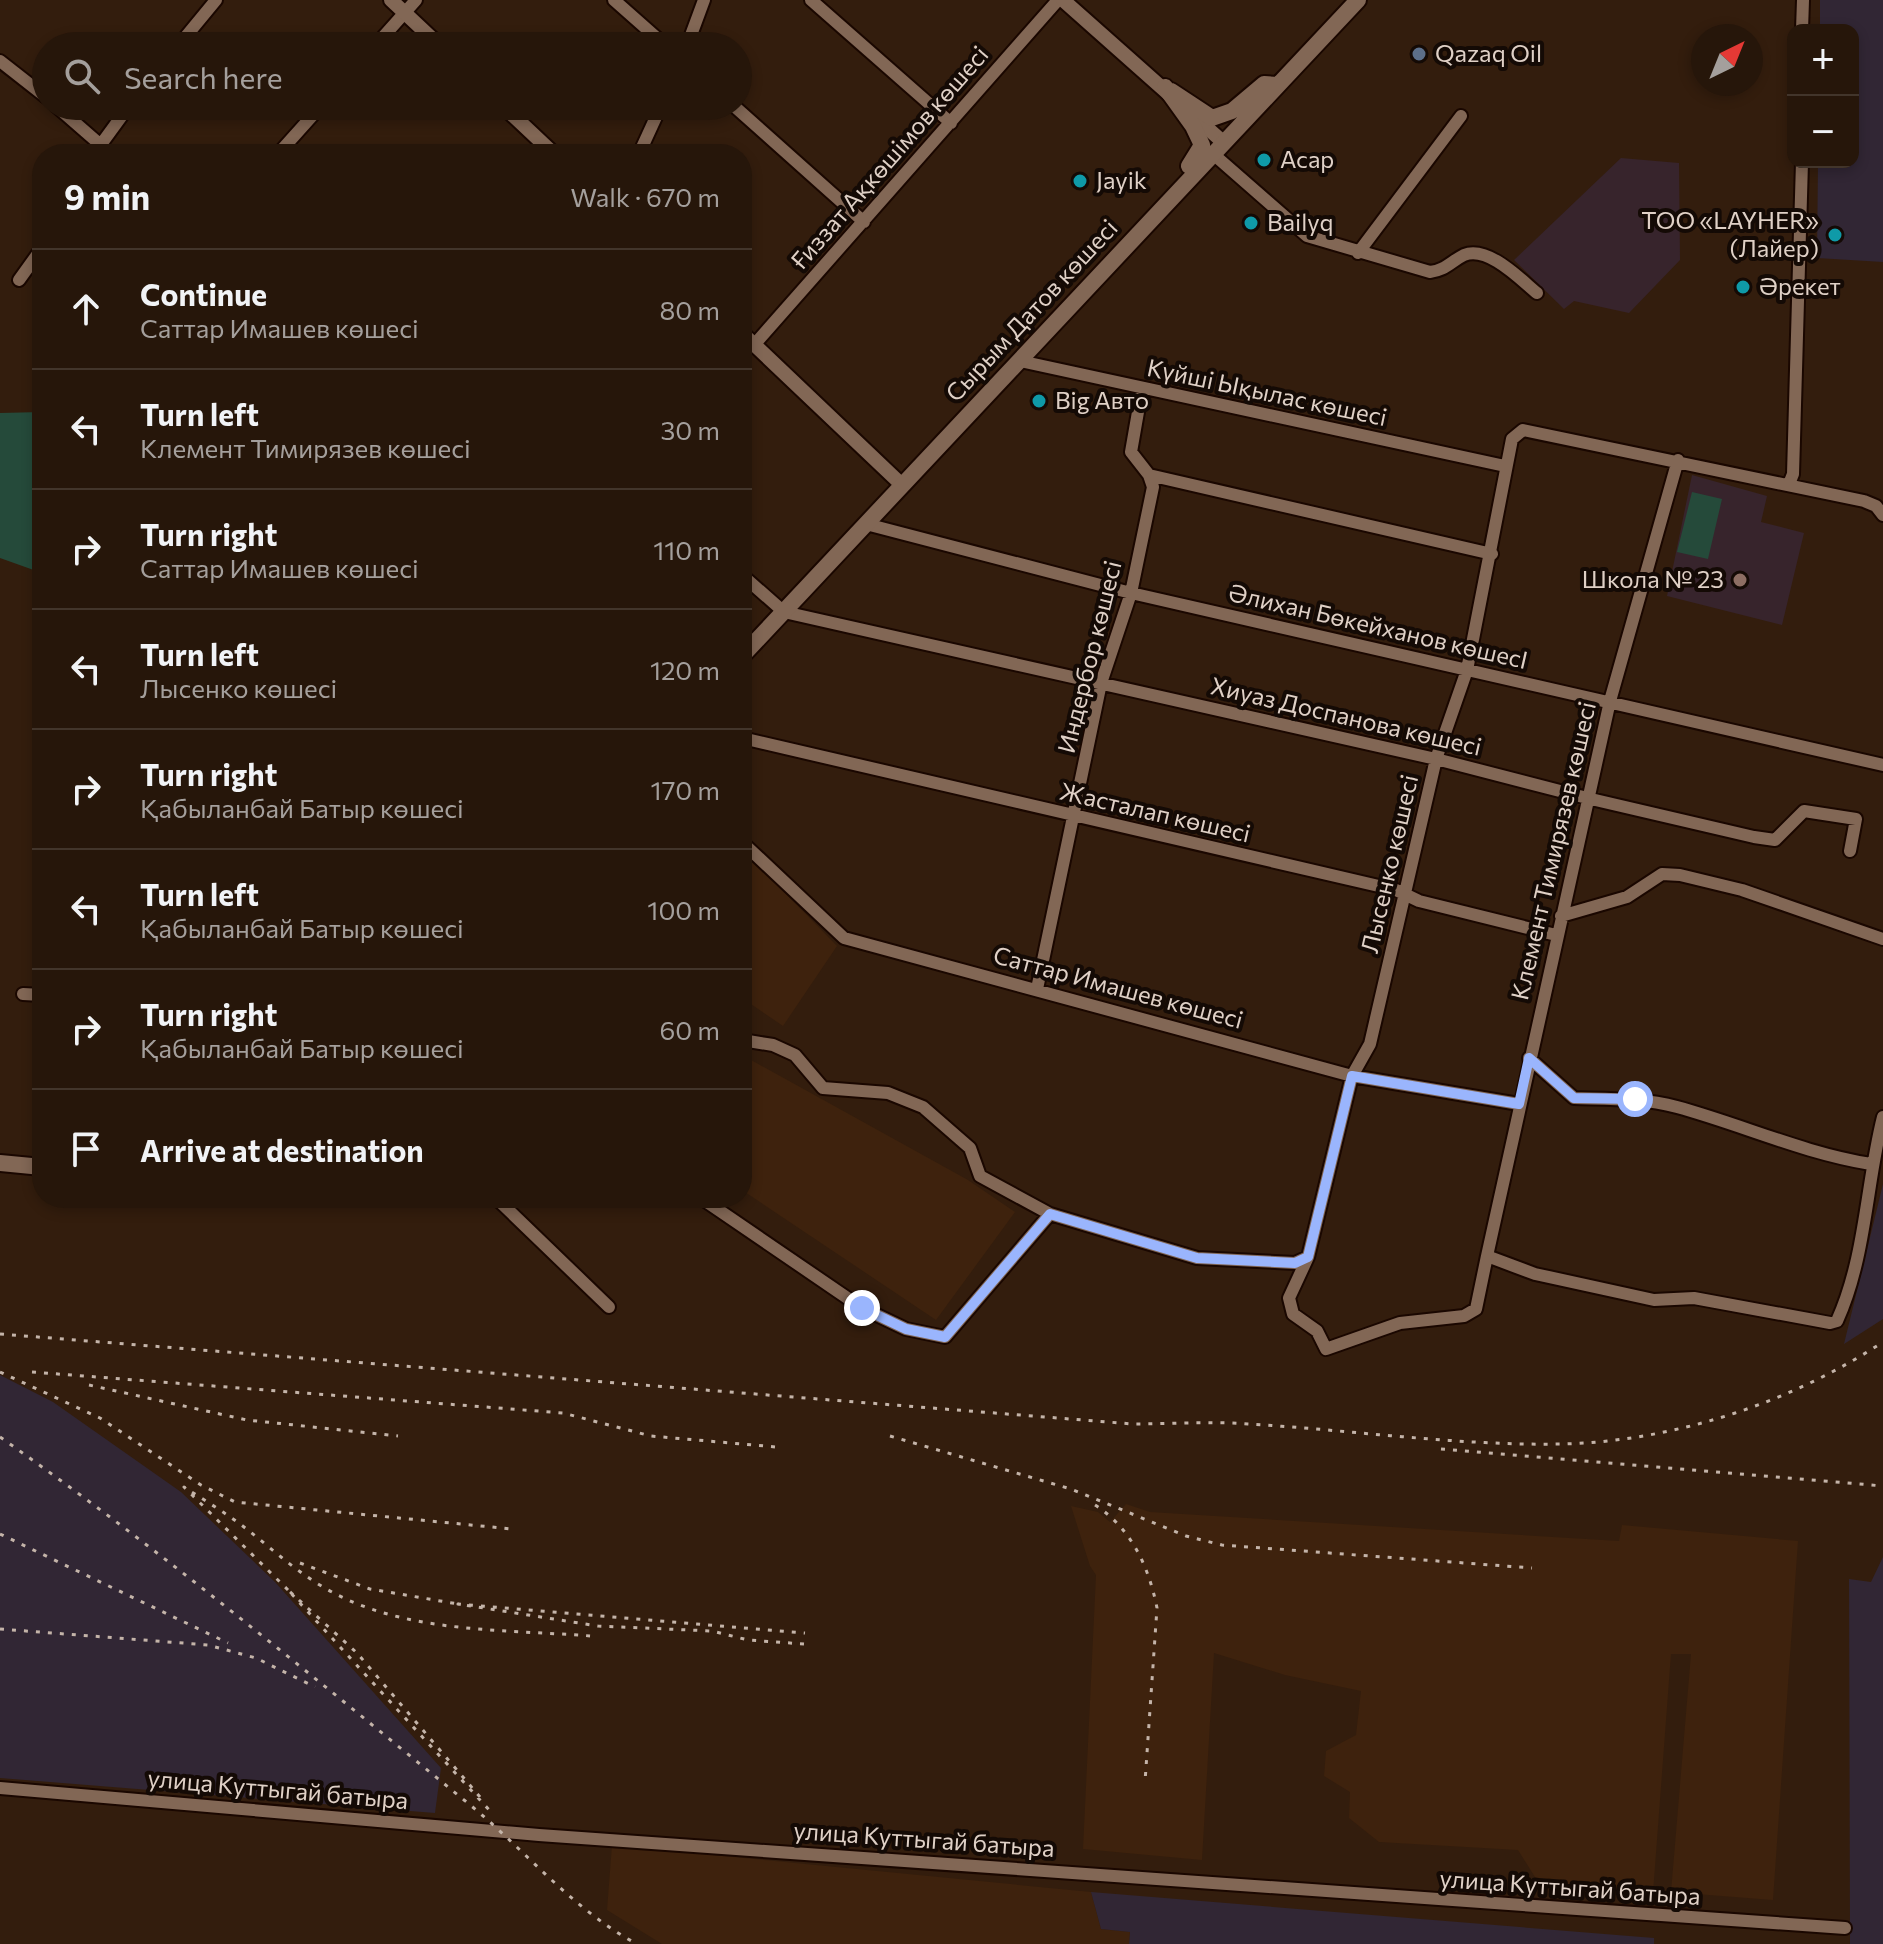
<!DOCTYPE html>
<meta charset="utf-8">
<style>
body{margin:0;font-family:Commissioner,sans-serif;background:#322318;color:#f1f3f6}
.controls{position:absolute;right:24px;top:24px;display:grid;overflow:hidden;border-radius:16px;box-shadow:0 4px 12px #0003}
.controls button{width:72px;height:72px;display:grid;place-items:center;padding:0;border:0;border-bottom:2px solid #42352b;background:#26160a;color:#f1f3f6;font:40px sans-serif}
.compass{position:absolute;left:1691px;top:24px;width:72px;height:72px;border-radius:50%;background:#26160a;box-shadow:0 4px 12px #0003;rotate:43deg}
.stop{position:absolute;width:24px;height:24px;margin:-18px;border:6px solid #9ab5fd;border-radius:50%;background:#fff}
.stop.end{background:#9ab5fd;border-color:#fff;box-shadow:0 2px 8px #0008}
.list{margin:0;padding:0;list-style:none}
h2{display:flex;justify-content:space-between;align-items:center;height:104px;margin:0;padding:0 32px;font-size:34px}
h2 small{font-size:26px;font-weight:400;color:#a49f9c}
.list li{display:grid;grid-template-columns:52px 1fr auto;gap:24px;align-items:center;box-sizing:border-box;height:120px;padding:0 32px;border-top:2px solid #42352b}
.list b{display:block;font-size:30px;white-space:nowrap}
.list p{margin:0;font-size:26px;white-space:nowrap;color:#a49f9c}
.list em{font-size:26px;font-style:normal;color:#a49f9c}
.icon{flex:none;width:44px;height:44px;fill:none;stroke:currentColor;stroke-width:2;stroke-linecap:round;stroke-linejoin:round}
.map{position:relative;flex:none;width:1883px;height:1944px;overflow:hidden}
.search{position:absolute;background:#26160a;box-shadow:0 4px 12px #0003;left:32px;top:32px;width:720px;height:88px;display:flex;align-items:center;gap:20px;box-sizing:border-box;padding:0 28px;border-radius:44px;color:#a49f9c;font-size:30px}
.panel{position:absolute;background:#26160a;box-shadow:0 4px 12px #0003;left:32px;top:144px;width:720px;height:1064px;border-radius:32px}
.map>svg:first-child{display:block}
.built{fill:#3e220d}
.industrial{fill:#312634}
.education{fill:#37242c}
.green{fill:#254a3a}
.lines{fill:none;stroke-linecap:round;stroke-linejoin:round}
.minor-casing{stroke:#1a0700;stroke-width:16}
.tertiary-casing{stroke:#1a0700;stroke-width:18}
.secondary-casing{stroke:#1a0700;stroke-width:20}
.minor{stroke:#826755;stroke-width:12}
.tertiary{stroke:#826755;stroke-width:14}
.secondary{stroke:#826755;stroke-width:16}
.rail{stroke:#c4b4a9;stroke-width:3;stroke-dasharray:4 8;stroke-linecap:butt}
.route{stroke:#9ab5fd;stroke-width:10}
.service-dot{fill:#5c6f8a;stroke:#140a05;stroke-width:3}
.culture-dot{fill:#0f9aa8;stroke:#140a05;stroke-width:3}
.education-dot{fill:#8d6e63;stroke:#140a05;stroke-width:3}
.labels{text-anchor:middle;stroke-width:8;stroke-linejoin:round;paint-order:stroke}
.poi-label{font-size:24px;fill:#dfd0c6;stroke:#140a05;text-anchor:start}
.street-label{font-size:24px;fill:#dfd0c6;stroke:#140a05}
</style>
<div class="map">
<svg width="1883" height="1944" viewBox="0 0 1883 1944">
<rect width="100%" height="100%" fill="#331d0d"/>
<!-- built -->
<path class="built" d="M742,849l95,97 -54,80 -41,-28z
M742,1055l226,125 47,32 -79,108 -194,-130z
M1126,1504l24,8 469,29 3,-16 176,16 -25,359 -102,-8 20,-238h-20l-18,239 -113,-8 -22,-35 -139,-8 -30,-24 1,-26 -26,-16 2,-25 30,-16 5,-44 -76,-16 -71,-22 -12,207 -119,-11 13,-274 -6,-9 -19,-60 27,6 12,10z
M612,1845l479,47 10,37 29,3 -1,12h-467l-55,-34z"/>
<!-- industrial -->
<path class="industrial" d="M1820,0h63v262l-66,-4 1,-96h35v-132h-33z
M1883,1184v135l-39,25z
M0,1375l53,27 128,90 94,90 166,186 -6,45 -435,-35z
M1883,1557v387h-33l-1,-365 22,3z
M1091,1892l563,46v6h-525l1,-12 -29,-3z"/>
<!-- education -->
<path class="education" d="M1621,158l58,5 1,97 -51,53 -55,-12 -10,8 -50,-49z
M1692,475l75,21 -6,26 43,11 -22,92 -115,-29z"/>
<!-- green -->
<path class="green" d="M42,412v161l-42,-15v-145z
M1692,492l30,7 -14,60 -31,-7z"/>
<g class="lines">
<defs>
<path id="minor" d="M614,0l52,46
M811,0l140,123
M1802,30l1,-30
M178,46l38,-46
M375,46l41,-46
M687,46l17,-46
M0,61l46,36
M56,106l55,48
M734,106l130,116
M1212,153l95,83 123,36c16,-2 20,-10 34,-17 24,-10 57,25 73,38
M94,154l35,-48
M278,154l43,-48
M639,154l22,-48
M1358,253l103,-137
M19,280l23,-32
M754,345l304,-345
M1020,361l485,105
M1149,475l343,79
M1789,484l4,-10 9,-312
M866,524l265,69 752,172
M742,575l42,37 652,147 155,40 163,38 21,3 29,-29 52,8 -6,32
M742,738l654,152 23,11 137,34
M742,842l102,96 508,138 167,28
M1561,916l66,-19 35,-23 18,1 62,15 141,49
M1037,989l64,-306 30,-90 22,-106 -4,-12 -18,-23 11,-63
M23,994l19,1
M742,1040l31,5 22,10 28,33 65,5 35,14 47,41 10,28 70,38
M1529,1058l45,40c35,1 69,0 103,9 66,18 126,46 194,57
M496,1198l113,109
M701,1198l161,110 44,21 39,8 105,-123 147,44 98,5 13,-6 -19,41 4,16 24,17 9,18 74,-26 64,-7 12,-7 11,-53 48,18 119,26 40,-2 136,25 7,-2c29,-64 29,-137 46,-204
M1487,1256l123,-555 68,-241
M1308,1257l44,-181 18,-32 66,-285 31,-89 45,-231 11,-9 341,71 12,5 7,9
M0,1788l539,47 1306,93"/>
<path id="tertiary" d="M391,0l49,46
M1063,0l160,142
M503,106l51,48
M742,333l160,152"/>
<path id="secondary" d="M1165,87l28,39 9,19 -13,21
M1171,91l41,27 20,-7 32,-27 13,1
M742,656l616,-656
M0,1163l42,4"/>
</defs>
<!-- minor casing -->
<use href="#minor" class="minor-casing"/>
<!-- tertiary casing -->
<use href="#tertiary" class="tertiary-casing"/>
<!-- secondary casing -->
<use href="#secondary" class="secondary-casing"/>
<!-- minor -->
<use href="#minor" class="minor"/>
<!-- tertiary -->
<use href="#tertiary" class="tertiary"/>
<!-- secondary -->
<use href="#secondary" class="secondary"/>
<!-- rail -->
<path class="rail" d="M0,1334l1133,90c38,0 77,-3 115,0 105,6 210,22 315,20 111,-3 227,-41 320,-102
M0,1372l100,46 101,67 34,17 277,27
M32,1372l531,41 88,23 125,11
M89,1385l158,35 151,16
M890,1436l181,53 115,47 36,9 310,23
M0,1437c161,113 312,239 464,363 58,46 107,109 173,144
M1441,1449l442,37
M1095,1505c36,23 54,62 62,103l-12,174
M0,1534l228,109
M300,1563l70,26 88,15
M288,1590l-104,-103c17,11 35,22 52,34 30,22 55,47 87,66 79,47 179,42 268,49
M0,1629l208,16 48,13 59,29
M804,1644l-56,-4 -36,-9 -114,-5 -140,-22 347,29
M480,1797l-123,-144 -69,-63 203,222"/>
</g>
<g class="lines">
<!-- route -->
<path class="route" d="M862,1308l44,21 39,8 105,-123 147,44 98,5 13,-6 44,-181 167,28 10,-46 45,40 61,1"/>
</g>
<!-- markers -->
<circle class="service-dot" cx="1419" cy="54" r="8"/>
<g class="culture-dot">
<circle cx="1264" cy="160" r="8"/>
<circle cx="1080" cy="181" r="8"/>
<circle cx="1251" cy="223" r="8"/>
<circle cx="1835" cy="235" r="8"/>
<circle cx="1743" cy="287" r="8"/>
<circle cx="1039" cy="401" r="8"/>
</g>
<circle class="education-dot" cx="1740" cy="580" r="8"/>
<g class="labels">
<!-- poi labels -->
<g class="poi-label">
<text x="1435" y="62">Qazaq Oil</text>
<text x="1280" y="168">Асар</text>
<text x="1096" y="189">Jayik</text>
<text x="1819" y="229" text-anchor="end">ТОО «LAYHER»<tspan x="1819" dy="28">(Лайер)</tspan></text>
<text x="1267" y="231">Bailyq</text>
<text x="1759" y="295">Әрекет</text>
<text x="1055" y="409">Big Авто</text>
<text x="1724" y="588" text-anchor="end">Школа № 23</text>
</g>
<!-- street labels -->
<g class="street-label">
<text transform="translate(890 158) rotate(-49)" y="8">Ғиззат Ақкөшімов көшесi</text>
<text transform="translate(1032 311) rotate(-47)" y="8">Сырым Датов көшесі</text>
<text transform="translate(1267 393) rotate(12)" y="8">Күйші Ықылас көшесі</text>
<text transform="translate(1378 627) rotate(13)" y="8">Әлихан Бөкейханов көшесI</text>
<text transform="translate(1090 657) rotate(-76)" y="8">Индербор көшесі</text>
<text transform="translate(1346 717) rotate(13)" y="8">Хиуаз Доспанова көшесі</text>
<text transform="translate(1155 813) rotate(13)" y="8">Жасталап көшесі</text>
<text transform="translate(1554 851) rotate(-77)" y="8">Клемент Тимирязев көшесі</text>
<text transform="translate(1390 864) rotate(-77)" y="8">Лысенко көшесі</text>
<text transform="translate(1118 988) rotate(15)" y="8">Саттар Имашев көшесі</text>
<text transform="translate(278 1790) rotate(5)" y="8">улица Куттыгай батыра</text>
<text transform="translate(924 1840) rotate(4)" y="8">улица Куттыгай батыра</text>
<text transform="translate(1570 1888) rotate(4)" y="8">улица Куттыгай батыра</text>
</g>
</g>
</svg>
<div class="controls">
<button>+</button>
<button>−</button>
</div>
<svg class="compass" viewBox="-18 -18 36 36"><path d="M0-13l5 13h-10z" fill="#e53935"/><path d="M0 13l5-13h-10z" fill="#a49f9c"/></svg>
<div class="stop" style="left:1635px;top:1099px"></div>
<div class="stop end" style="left:862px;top:1308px"></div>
<div class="search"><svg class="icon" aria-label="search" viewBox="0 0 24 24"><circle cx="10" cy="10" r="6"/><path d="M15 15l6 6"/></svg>Search here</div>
<section class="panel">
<h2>9 min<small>Walk · 670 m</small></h2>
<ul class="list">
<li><svg class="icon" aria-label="ahead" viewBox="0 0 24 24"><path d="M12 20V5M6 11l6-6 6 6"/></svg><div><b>Continue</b><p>Саттар Имашев көшесі</p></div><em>80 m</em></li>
<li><svg class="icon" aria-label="left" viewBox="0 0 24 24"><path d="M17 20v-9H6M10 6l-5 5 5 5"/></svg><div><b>Turn left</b><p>Клемент Тимирязев көшесі</p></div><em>30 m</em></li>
<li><svg class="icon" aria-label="right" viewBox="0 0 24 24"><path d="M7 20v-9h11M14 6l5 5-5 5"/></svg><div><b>Turn right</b><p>Саттар Имашев көшесі</p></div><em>110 m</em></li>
<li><svg class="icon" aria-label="left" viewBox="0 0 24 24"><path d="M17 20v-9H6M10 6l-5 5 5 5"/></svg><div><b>Turn left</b><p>Лысенко көшесі</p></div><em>120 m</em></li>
<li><svg class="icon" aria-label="right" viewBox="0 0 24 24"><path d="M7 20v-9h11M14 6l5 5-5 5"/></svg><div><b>Turn right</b><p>Қабыланбай Батыр көшесі</p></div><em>170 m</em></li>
<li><svg class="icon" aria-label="left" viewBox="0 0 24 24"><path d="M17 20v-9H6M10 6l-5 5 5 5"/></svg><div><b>Turn left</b><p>Қабыланбай Батыр көшесі</p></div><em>100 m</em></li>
<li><svg class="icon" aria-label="right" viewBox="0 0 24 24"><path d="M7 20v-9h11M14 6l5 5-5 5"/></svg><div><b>Turn right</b><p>Қабыланбай Батыр көшесі</p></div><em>60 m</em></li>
<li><svg class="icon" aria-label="arrive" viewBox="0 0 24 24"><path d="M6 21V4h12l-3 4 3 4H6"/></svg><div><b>Arrive at destination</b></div></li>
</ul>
</section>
</div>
